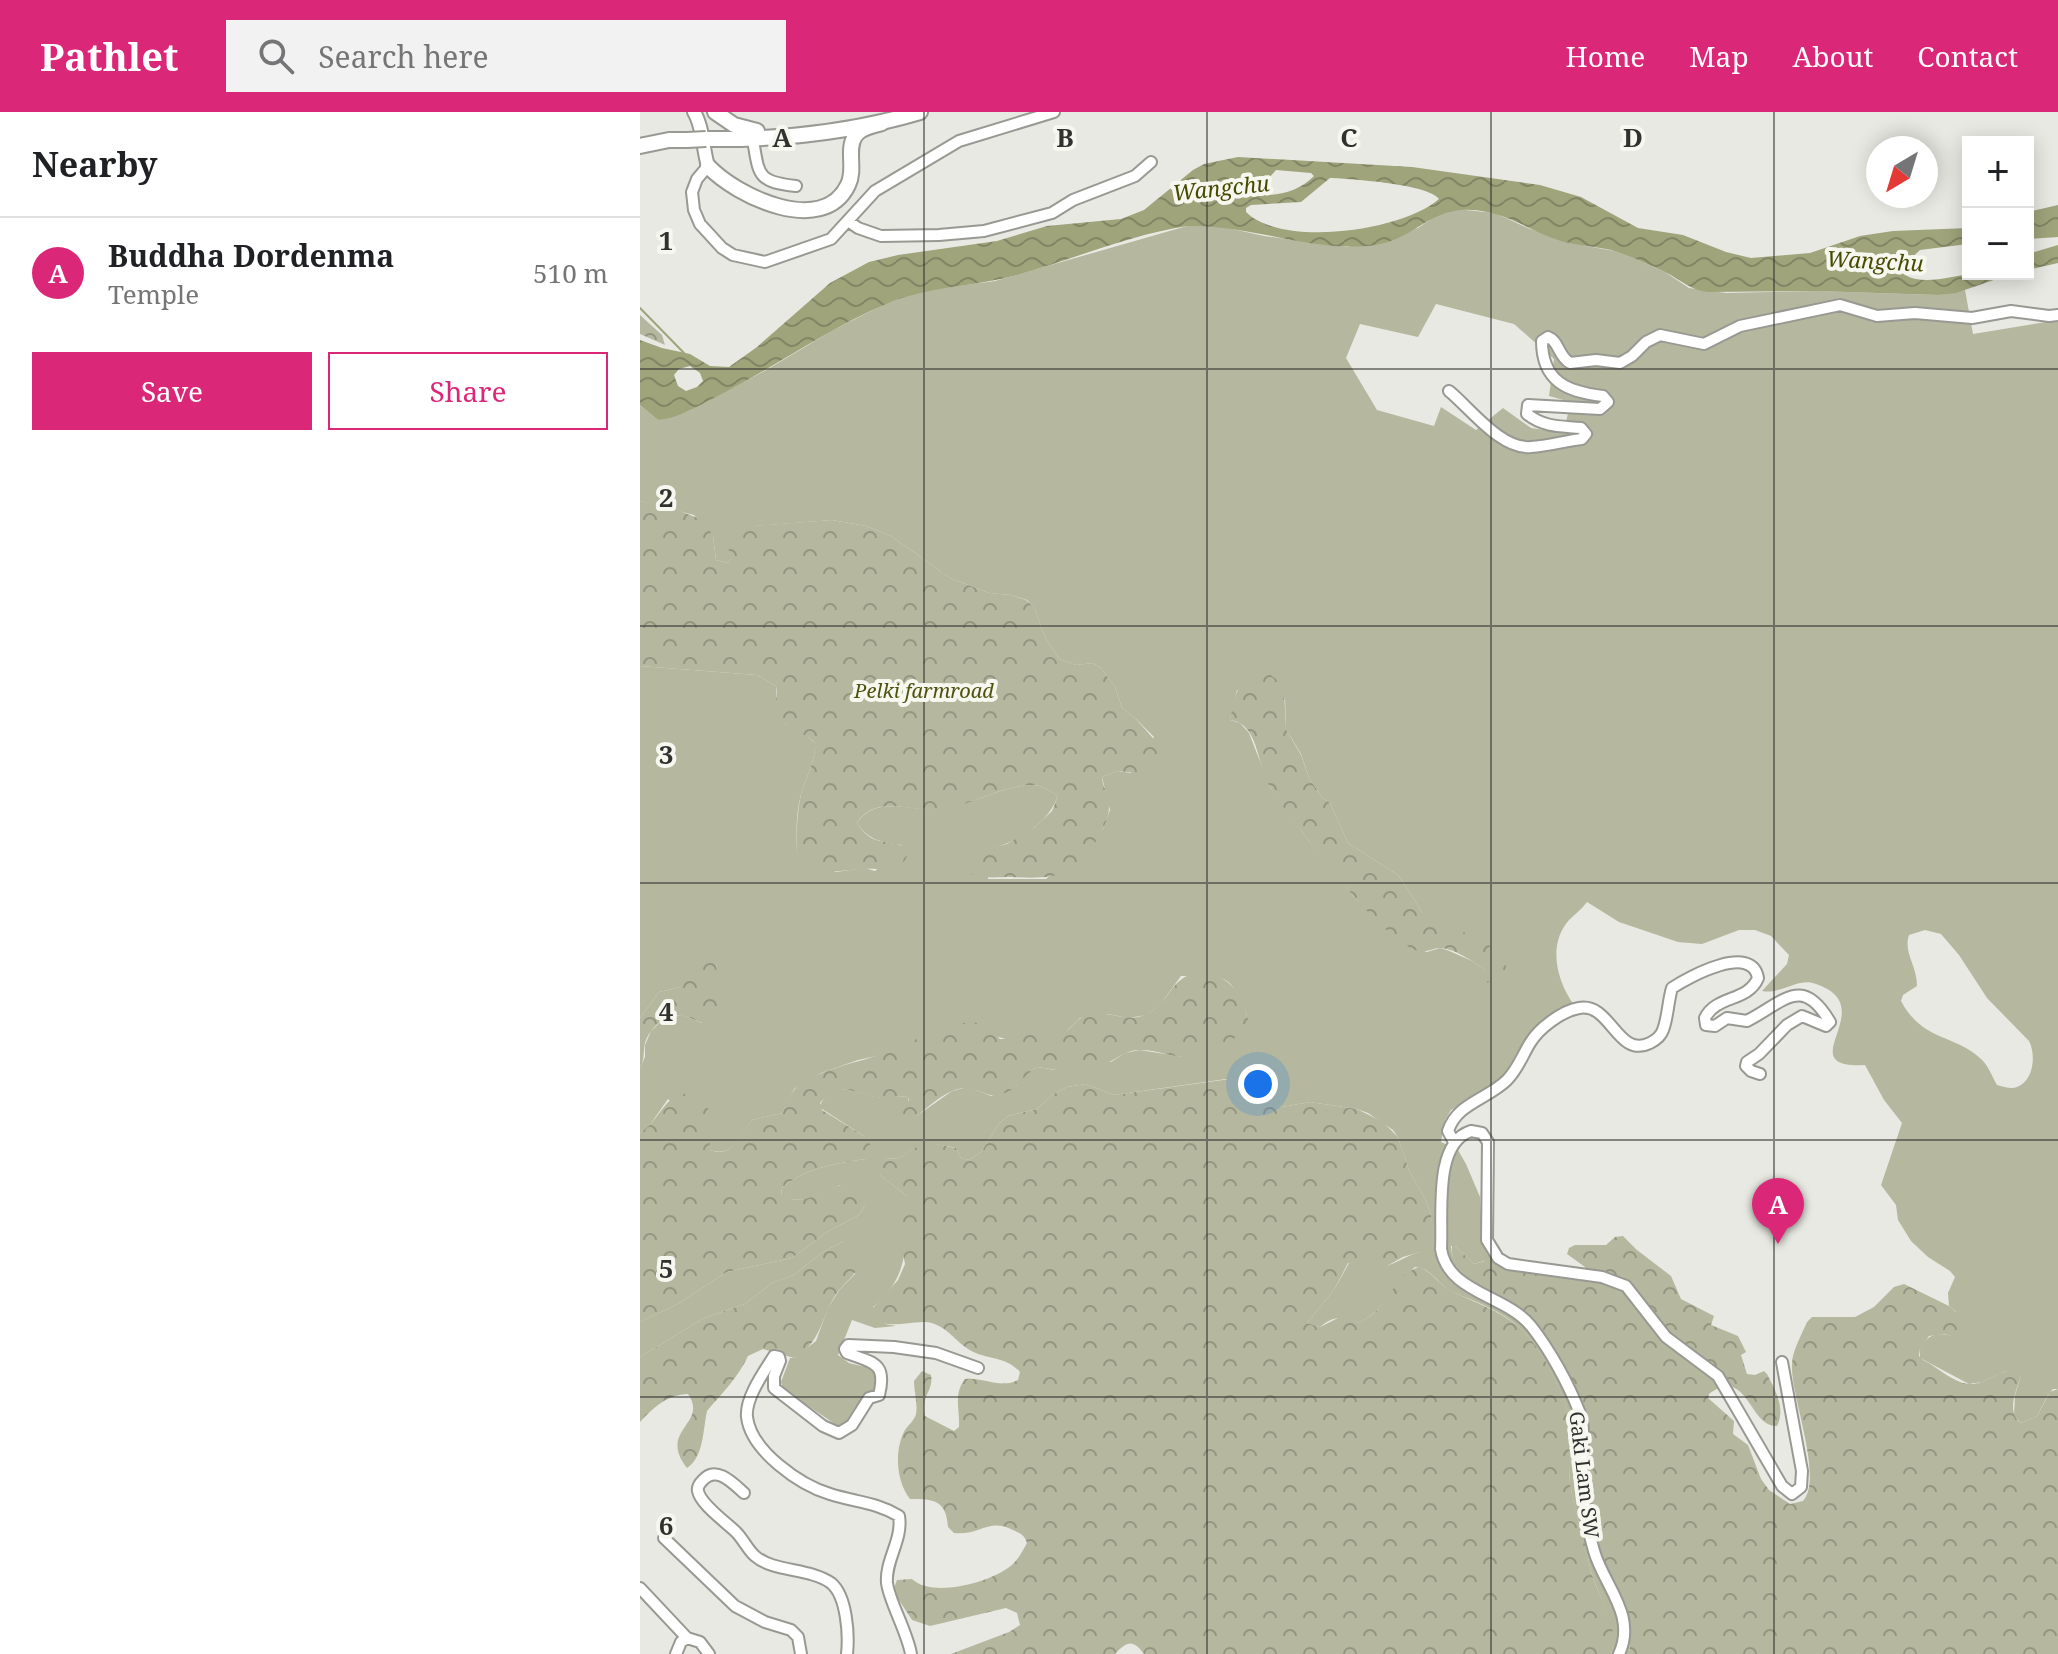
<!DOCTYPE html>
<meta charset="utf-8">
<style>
body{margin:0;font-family:"Noto Serif",serif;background:#f2f2f2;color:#202124}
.controls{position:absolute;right:24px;top:24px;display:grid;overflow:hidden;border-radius:0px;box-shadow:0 4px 20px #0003}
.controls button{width:72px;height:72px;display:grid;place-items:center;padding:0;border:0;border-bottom:2px solid #e0e0e0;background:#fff;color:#202124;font:40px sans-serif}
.compass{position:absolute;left:1226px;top:24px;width:72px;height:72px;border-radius:50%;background:#fff;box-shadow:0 4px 20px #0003;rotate:218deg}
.you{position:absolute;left:618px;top:972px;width:28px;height:28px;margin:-20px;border:6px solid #fff;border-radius:50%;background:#1a73e8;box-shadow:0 0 0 12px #1a73e833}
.badge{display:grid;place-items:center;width:52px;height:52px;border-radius:50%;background:#db2777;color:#fff;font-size:26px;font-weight:700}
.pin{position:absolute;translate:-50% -66px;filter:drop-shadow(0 2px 4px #0008)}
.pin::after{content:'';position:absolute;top:42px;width:28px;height:24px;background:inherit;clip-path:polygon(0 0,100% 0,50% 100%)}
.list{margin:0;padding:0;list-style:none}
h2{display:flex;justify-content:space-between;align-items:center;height:104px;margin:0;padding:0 32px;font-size:34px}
h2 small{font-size:26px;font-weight:400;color:#757577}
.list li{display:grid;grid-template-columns:52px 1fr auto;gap:24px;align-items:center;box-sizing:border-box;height:112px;padding:0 32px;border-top:2px solid #e0e0e0}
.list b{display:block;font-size:30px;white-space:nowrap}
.list p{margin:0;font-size:26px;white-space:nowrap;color:#757577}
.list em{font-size:26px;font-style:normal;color:#757577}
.actions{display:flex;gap:16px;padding:24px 32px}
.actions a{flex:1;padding:18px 0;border:2px solid #db2777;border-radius:0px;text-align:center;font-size:28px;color:#db2777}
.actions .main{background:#db2777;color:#fff}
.icon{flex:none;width:44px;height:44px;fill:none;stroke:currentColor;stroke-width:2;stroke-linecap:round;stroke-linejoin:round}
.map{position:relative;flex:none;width:1418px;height:1542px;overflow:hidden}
header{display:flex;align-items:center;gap:48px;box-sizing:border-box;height:112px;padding:0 40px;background:#db2777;color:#fff}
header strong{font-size:38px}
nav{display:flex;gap:44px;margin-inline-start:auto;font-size:28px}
.search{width:560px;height:72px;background:#f2f2f2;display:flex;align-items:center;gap:20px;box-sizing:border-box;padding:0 28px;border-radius:0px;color:#757577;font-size:30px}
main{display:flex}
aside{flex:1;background:#fff}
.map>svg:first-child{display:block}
.grass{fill:#b5b89e;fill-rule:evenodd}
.forest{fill:url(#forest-crowns)}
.water{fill:url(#water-waves);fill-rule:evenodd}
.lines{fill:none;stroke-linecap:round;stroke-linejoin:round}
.stream{stroke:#9fa47b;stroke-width:2}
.minor-casing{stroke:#989992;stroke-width:14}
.major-casing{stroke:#989992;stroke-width:16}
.highway-casing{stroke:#989992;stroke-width:18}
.minor{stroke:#fff;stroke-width:10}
.major{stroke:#fff;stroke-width:12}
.highway{stroke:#fff;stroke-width:14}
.highway-bridge-casing{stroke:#989992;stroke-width:18;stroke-linecap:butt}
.highway-bridge{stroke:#fff;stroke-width:14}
.grid{fill:none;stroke:#31322f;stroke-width:2;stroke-opacity:0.55}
.labels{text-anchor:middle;stroke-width:8;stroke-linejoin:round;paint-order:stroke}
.park-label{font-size:20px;font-style:italic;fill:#4e520d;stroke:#f6f7ef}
.street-label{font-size:20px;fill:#31322f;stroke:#f6f7ef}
.water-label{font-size:22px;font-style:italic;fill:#474b02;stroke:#f6f7ef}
.grid-label{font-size:26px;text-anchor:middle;font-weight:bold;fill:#31322f;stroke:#f6f7ef;stroke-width:8;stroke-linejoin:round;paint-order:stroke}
</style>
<header>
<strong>Pathlet</strong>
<div class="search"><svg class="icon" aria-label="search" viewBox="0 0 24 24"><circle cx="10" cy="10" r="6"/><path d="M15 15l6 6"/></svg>Search here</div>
<nav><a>Home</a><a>Map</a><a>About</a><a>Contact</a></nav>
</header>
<main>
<aside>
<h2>Nearby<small></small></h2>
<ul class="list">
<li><span class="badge">A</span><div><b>Buddha Dordenma</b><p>Temple</p></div><em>510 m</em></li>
</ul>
<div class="actions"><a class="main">Save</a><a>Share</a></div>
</aside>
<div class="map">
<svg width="1418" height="1542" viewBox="0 0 1418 1542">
<defs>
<pattern id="forest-crowns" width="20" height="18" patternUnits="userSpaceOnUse" patternTransform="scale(2)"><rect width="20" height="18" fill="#b5b89e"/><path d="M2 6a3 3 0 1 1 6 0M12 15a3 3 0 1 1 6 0" fill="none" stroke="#949681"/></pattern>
<pattern id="water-waves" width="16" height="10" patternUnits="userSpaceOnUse" patternTransform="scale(2)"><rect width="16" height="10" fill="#9fa47b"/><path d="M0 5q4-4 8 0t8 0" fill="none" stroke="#828665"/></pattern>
</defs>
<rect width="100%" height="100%" fill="#e8e9e2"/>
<!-- grass -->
<path class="grass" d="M816,97l39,4 35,16 56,17 34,6 45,20 24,16 37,5 91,-2 121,4 27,-5 8,44 85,-14v1069h-5l-5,6 -11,21 -16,7 -7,-7 1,-21 6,-19 -15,-5 -24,11 -13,2 -49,-26v-10c8,-14 17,-16 32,-12l4,-24 -7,-6 -1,-13 7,-16 -5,-6 -22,-14 -17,-16 -13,-21 -2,-15 -15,-20 21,-62 -18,-23 -19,-35c-78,4 19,-58 -49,-81 -18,-7 -35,11 -54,7l25,-27 2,-9 -18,-19 -16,-6h-16l-37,14 -24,-2 -59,-20 -32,-20c-5,7 -12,12 -18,18 -22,25 -12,61 5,85l-21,12 -42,54 -20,17 -40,22 -6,10 -4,22 17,8 8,14 14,33 2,43 17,24 -15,-3 -10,3 -19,-18h-4c-1,32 70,55 90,85 16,23 35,53 44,80 9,25 0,69 5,98 3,18 8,42 16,59 15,32 28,48 23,86h-18c9,-28 -15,-60 -21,-87 -5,-28 -16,-55 -20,-83 -2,-19 3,-37 1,-55 -3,-29 -30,-83 -52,-102 -18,-16 -42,-25 -64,-34 -16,-6 -22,-25 -40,-26 -22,18 -31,45 -57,56 -16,-6 -24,-8 -38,4l-13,-4 27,-33 15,-27c13,1 26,7 40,2 11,-4 19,-10 31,-13l12,-34 -6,-18 -16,-27 -12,-36 -5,-7 -25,-17 -11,-4 -47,-7 -28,5 -10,-2 -27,-18 -19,-8 -112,16 -28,-11 -19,3 -15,8 -15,14 -29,7 -9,8 -18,28 -12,8 -8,-2 -5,-10c-29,-6 -33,-7 -56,10l-15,1 -5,16 27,21c-2,46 5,79 -34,111l12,17 11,2 -21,2 -23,-8 -14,35 11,8 24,6 6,20 -18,12 -12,18 -11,7 -55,-37 -2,-7 9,-24h4l22,-17 12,-33 12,-19 15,-15 -11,-33 -23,12 -27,22 -22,8 -27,21 -41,14 -64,39v-35l36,-17 51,-33 65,-14 35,-26 32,-17 6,-10 -25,-20c-18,9 -39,21 -59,11l1,-8c22,-20 56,-25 84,-29l-2,-23 -45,-29c14,-30 36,-14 57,-10 11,2 21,-2 32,0l3,23 41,-29 16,-4 23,9 25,-10 7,-10 14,-9 18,3 18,-8h38l14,-9 15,-3 43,7 64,-42c-18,-44 -21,-38 -66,-39l-21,29 -14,10 -18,3 -20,-4 -28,4 -13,13c-32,1 -25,-13 -58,9l-53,-15 -75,30 -23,5 -37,13 -27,16 -12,24 -30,7c-13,15 -17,38 -42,30l-2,-12 -40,-39 -21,30 -7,4v-65l5,-11v-12l6,-14 13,-12 18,-4 20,8 17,-37 -4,-8 2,-16 -36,25 -22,5 -19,26v-352l117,9 19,11v12l9,26 17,8 13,11c1,18 -9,33 -14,51 -5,19 -5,39 -4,59l39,19 29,-4 10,3 27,-26c-20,-3 -33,-4 -45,-22 18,-29 56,-11 82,-14 32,-3 59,-22 91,-24 11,-1 19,5 28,11 -11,29 -39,44 -67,53l-3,30h58l57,-50 7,-19 -8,-33 15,-6 14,2 23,-36 -19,-19 -13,-10 -7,-21 -14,-19 -8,-5 -17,2 -17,-6 -14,-22 -11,-30 -7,-7 -16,-5 -22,-2 -39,-15 -59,-42 -25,-10 -34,-6 -78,6 -26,37 -12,-3 -3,-23 -19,-22 -54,-14v-96l18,15 31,-9 79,-42 67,-40 52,-26 34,-12 74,-10 192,-55h32l45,10 83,11 71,-19 19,-13zM796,192l78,20 40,35 -5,37 22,6 -8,31 -32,-5 -28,-20 -27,22 -35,-23 -7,19 -57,-16 -31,-52 14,-34 58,13zM597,578l48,7 1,32 15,25 8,24 13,19 8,6 18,40 50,32 24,37 85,59 -20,4 -3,-6 -12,-8 -25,-11 -7,-2 -13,4 -17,-5 -56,-50 -45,-56 -39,-54 -21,-54 -9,-10 -10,-3zM1285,818l16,4 18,21 28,43 42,43c8,15 4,45 -17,47 -5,0 -10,-2 -15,-3 -5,-8 -8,-19 -16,-26 -26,-25 -58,-17 -80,-58l2,-6 14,-9c0,-21 -14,-33 -8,-51z"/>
<!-- forest -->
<path class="forest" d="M0,203l22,20 3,10 -25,-11z
M0,389l35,8 30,12 8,16 3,23 12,3 4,-6c-7,-13 -7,-22 6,-30l94,-7 34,6 25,10 59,42 39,15 22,2 15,5 8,7 11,30 14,22 17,6 17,-2 8,5 14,19 7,21 13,10 25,28 -2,17 -12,11 -29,-3 -15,6c0,10 8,19 7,30 0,12 -7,24 -13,34 -22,38 -45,38 -85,36 -20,0 -36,4 -52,-13l1,-7 47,-13 28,-17 17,-16 6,-15c-9,-6 -17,-12 -28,-11 -34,2 -63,24 -97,25 -25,0 -60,-14 -76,13 16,26 31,14 52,26 -6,29 -27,18 -47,20 -29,2 -44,9 -65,-16 -1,-20 0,-40 4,-59 5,-18 15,-33 14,-51 -9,-11 -36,-16 -39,-31 -2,-8 2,-17 0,-26l-19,-11 -117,-9z
M624,558l16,12 4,8 2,39 15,26 8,23 13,19 8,6 18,40 50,32 24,37 66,32 17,19 2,8 -20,12 -3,-14c-12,-8 -30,-21 -45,-21 -9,1 -14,6 -24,2 -34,-15 -91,-88 -114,-120 -11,-14 -23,-29 -32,-45 -12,-19 -10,-62 -39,-65 4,-21 8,-47 34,-50z
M59,845l15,1 3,4c-4,27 19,42 -9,62 -9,-1 -15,-6 -24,-8 -17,-3 -34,11 -39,27 -2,9 0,16 -5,25v-50l19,-26 22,-5c-1,-12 5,-26 18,-30z
M557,860c36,3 45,22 53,55 -21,15 -40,31 -67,30 -15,-1 -29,-8 -44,-7 -15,0 -26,12 -40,17 -15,-7 -23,-7 -36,4l-26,-4c-13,7 -20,23 -35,27 -12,4 -18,-2 -30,-5 -21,-6 -45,20 -60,31l-9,-1 -2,-7 8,-12 -1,-3c-9,-2 -17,2 -27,1 -25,-2 -38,-21 -61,5l2,7 42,26 8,11 -6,12c-28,4 -62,9 -84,29l-1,7c29,17 52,-18 81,-11l5,12 -2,9 -6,10 -32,17 -35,26 -65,14 -51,33 -36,17v-189c25,-15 31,-63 68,-25l2,42c24,9 29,-16 42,-30l30,-7c4,-8 8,-20 15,-26 25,-19 56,-23 85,-33 27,-9 71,-38 99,-30 9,3 12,9 19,15 15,1 23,-13 39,-13 10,1 18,5 28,5 5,-4 9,-10 14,-13 18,-13 43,6 63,-3 27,-11 24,-36 53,-43z
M590,967l34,22 18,6 28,-5 47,7 26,13 15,15 12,36 16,27 6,18 -4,24 -8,10 -17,5 -18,10 -13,1 -24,-5 -14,27 -27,33 13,4 22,-11 16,7c32,-13 33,-47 61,-56 14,5 21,19 34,25 22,10 46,19 65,34 23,19 50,73 53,102 3,19 -3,37 -1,55 4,28 15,56 20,84 6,29 31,56 21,87h-467c-11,-15 -17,-13 -29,0h-164l58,-22 11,-7 -3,-12 -11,-5 -76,18 -18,-6 -19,-29 4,-11 15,-1c20,19 75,4 96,-11 9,-6 14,-16 19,-25 -3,-9 -6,-9 -14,-13 -24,-13 -34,6 -59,3l-6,-6c-2,-27 -14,-28 -38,-28 -14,-18 -16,-49 -5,-69 4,-6 9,-9 11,-16 2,-10 -2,-22 -2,-33l8,-10 9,4c3,16 -11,21 -6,41l29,15 5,-4c1,-17 -6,-33 6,-48 18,-2 36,10 53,1l2,-8c-15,-17 -36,-12 -52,-23 -15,-10 -23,-25 -42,-27 -21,-1 -38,9 -56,-6l3,-8 25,-28 7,-16 -5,-26 7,-42 -27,-21 -2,-6 7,-10 15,-1c25,-19 26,-16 56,-10l5,10 8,2 12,-8 18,-28 9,-8 29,-7 15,-14 15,-8 19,-3 28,11z
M983,1124l14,14 34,26 10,23 33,17 -3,9 27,11 8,16 -5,3 6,19 8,1 9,-4 3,3c8,16 19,34 10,52 -28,2 -29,-61 -68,-32l-1,4 26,23 -1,13 15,11 13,34 8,11 21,14 13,-3c21,-23 -13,-106 -11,-137 0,-13 10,-30 15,-42l5,-5h43l19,-10 20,-20 10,-3 45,22 10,9 10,19 -3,6 -22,-6 -15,2 -9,12 -1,8 4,4c15,7 31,24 48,24 16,0 29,-15 45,-14l5,6c-5,15 -15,36 0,47l16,-7 13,-24 8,-3v265h-429c7,-52 -23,-70 -34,-115 -11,-40 -2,-82 -8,-122 -3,-21 -37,-74 -49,-92 -19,-25 -91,-46 -86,-79h3l19,18 15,-4 47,14 52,5 -3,-12 -18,-13 2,-6 6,-3h31l9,-8z
M204,1129l12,7 3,18c-5,10 -13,16 -20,24 -19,25 -15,51 -45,68l-31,-9 -15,7c-10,22 -26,37 -41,55 -4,18 -3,46 -20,57 -30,-38 22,-44 1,-74 -20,0 -35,14 -48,28v-65l64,-39 41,-14 27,-21 22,-8 27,-22z"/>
<!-- water -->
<path class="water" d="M598,45l174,10 128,18 41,12 57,31 45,7 43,17 25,6 59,-5 50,-17 33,-5 75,-3v16l-48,6 -15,14v11c20,11 45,1 66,-1 13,-1 27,0 40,0l-55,19 -18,2 -121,-4 -109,1c-18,-2 -27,-12 -43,-20 -13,-6 -26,-12 -39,-17 -21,-9 -44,-8 -65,-14 -26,-8 -48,-24 -74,-29 -58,-12 -68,30 -119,34 -62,5 -120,-22 -181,-20 -58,9 -113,33 -170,49 -43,12 -89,11 -131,29 -58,25 -110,62 -166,91 -20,10 -40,23 -62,25l-18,-15v-65l22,8 28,6 20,12 19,1 28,-20 73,-64 39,-21 29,-7 99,-14 50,-15 74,-7 23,-9 49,-40 11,-6zM636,58l35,3 3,3c-13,13 -30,19 -48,19l-4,-3v-6zM690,66c22,1 98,6 109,21 -36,32 -157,49 -193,13v-4l5,-3 50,-3zM50,254l10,7 3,8 -6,6 -11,4 -8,-5 -4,-11 5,-6z
M1418,93v32l-30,2v-27z
M1418,133v18l-30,7v-16z"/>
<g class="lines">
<!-- stream -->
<path class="stream" d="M0,196l44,45"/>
<defs>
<path id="minor" d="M113,28c6,35 4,42 43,46
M68,54l-11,13 -5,13 2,18 6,14 22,24 11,7 32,7 66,-23 44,-48 84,-50 95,-29
M208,109l10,7 23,8 58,-1 45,-4 68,-18 21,-13 62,-24 16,-14
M809,279c21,17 52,59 82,56 17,-1 34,-6 51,-8l4,-5 -5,-6c-20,-2 -36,0 -54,-14l1,-9 72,4 8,-7 -5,-6c-35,-4 -61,-14 -61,-55l6,-4c11,4 10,19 22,26l26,-3 24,3 12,-7 14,-14 14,-7 44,9 36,-18 100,-21 37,11 38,-3 57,5 39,-7 38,5 9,-1
M814,1030l-6,-11c9,-28 40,-32 59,-51 11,-11 15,-24 23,-37 9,-15 32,-32 49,-35 32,-6 38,51 71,35 6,-3 11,-7 13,-13 5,-13 5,-29 9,-42 18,-12 80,-45 86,-10 -10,24 -42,17 -53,40l1,7 9,1 12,-8 20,3c37,-19 55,-47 83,1l-4,4 -24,-10 -15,9 -28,29 -12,8 -1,4 5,5 9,3
M104,1381c-11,-10 -28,-28 -41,-13 -3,3 -6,7 -5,11 2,13 29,32 38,41 7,7 12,18 19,24 18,16 55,12 76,27 16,13 18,52 16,71
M24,1426l71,68 30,16 26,8 7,7 3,17
M0,1476l47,50 13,4 9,12
M36,1542l5,-12 6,-4
M271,1542c-4,-23 -22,-53 -24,-71 -2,-23 16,-43 12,-67 -23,-14 -44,-14 -69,-22 -30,-9 -79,-43 -83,-77 -2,-19 17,-45 27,-61l5,1 1,4 -6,15v12l49,38 16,7 13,-8 17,-27 10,-3c8,-32 -5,-32 -32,-42l-2,-4 3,-4 46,2 42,6 42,15
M979,1542c18,-39 -15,-68 -25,-103 -8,-27 -12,-57 -12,-85 0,-17 4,-38 -3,-55 -11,-28 -29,-61 -48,-85 -25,-31 -83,-33 -90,-77 2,-34 -8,-106 30,-118l11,2 6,9 -1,98 11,18 10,6 94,13 24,9 40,51 52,39 64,110 10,8 9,-7 1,-16 -20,-109"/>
<path id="major" d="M54,0c9,14 9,38 14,54"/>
<path id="highway" d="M75,0l19,13 23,6
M66,27c73,1 143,-6 214,-27
M0,34l29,-6h18
M68,54c29,31 115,71 140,19 8,-16 -2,-35 7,-49 6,-9 18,-10 27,-13"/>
</defs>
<!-- minor casing -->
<use href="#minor" class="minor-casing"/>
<!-- major casing -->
<use href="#major" class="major-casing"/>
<!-- highway casing -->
<use href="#highway" class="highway-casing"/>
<!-- minor -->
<use href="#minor" class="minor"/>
<!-- major -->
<use href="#major" class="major"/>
<!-- highway -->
<use href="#highway" class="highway"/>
<defs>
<path id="highway-bridge" d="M47,28l19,-1"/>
</defs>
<!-- highway-bridge casing -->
<use href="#highway-bridge" class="highway-bridge-casing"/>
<!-- highway-bridge -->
<use href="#highway-bridge" class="highway-bridge"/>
</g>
<!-- grid -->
<path class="grid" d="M284,0v1542M567,0v1542M851,0v1542M1134,0v1542M0,257h1418M0,514h1418M0,771h1418M0,1028h1418M0,1285h1418"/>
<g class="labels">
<!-- park labels -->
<g class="park-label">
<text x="284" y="586">Pelki farmroad</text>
</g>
<!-- street labels -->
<g class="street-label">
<text transform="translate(944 1363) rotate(83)" y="7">Gaki Lam SW</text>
</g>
<!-- water labels -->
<g class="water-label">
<text transform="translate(581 76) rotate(-6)" y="8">Wangchu</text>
<text transform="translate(1235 149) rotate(3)" y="8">Wangchu</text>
</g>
</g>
<g class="grid-label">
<text x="142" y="35">A</text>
<text x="425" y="35">B</text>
<text x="709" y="35">C</text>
<text x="993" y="35">D</text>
<text x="26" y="138">1</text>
<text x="26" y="395">2</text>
<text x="26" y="652">3</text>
<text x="26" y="909">4</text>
<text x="26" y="1166">5</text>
<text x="26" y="1423">6</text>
</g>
</svg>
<div class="controls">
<button>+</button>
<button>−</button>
</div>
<svg class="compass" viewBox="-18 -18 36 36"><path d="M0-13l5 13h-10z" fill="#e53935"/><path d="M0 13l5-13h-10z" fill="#757577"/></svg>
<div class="you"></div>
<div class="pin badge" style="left:1138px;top:1132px">A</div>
</div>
</main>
